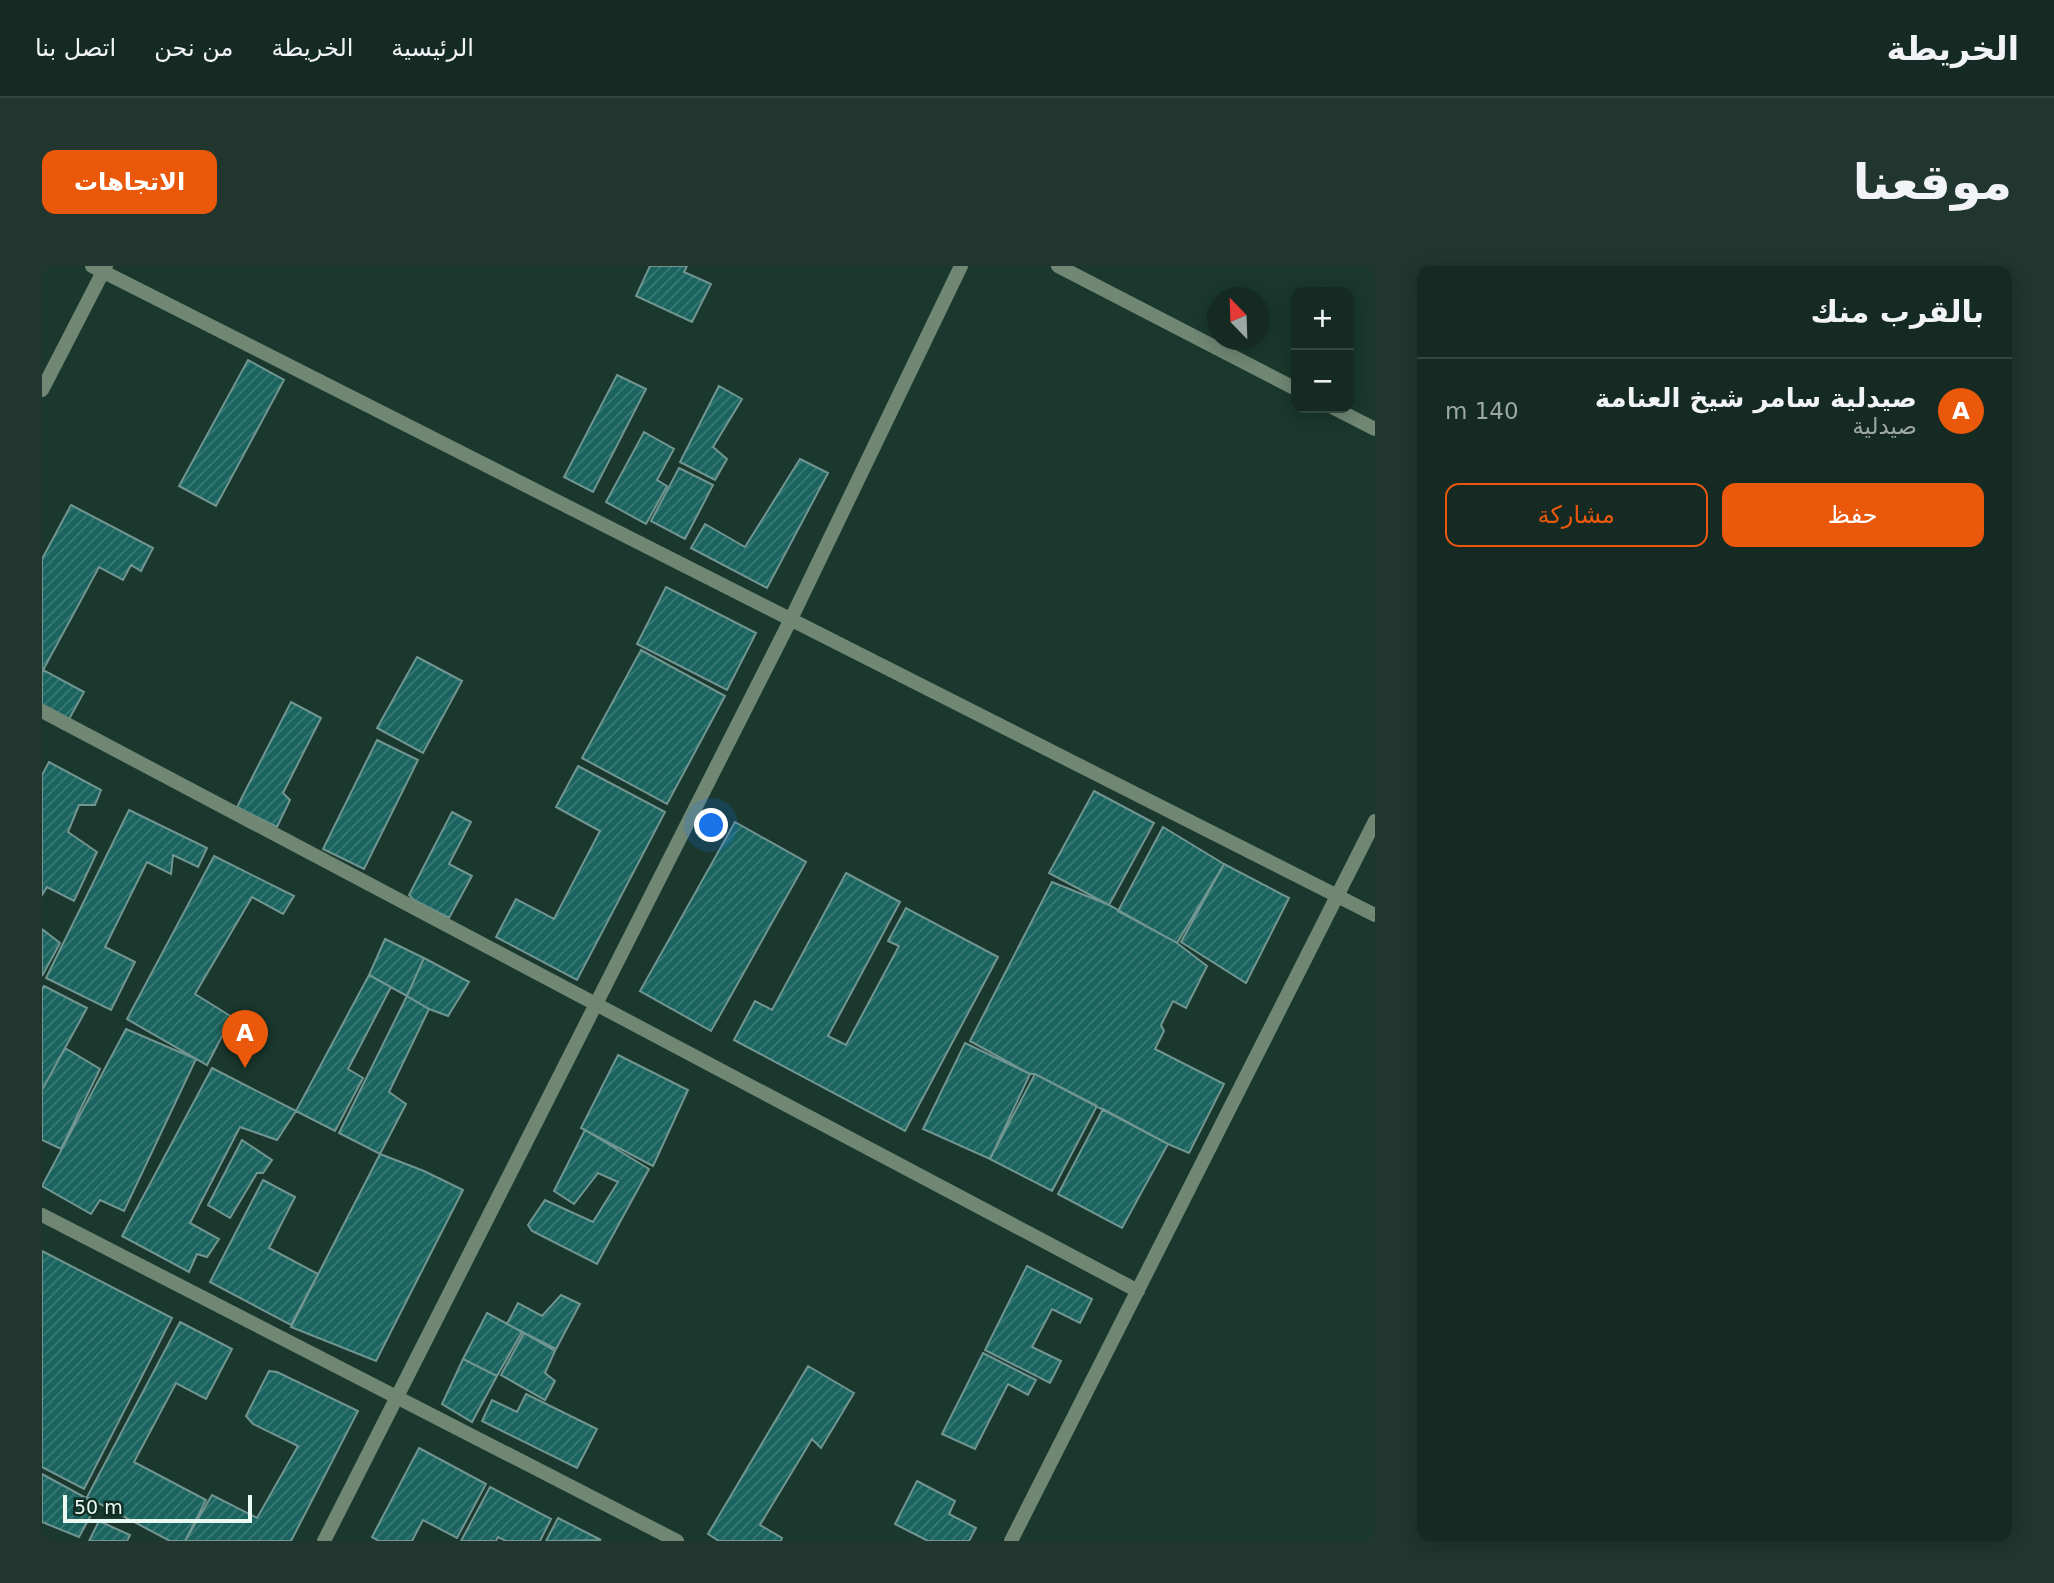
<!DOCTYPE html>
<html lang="ar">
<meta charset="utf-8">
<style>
body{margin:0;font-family:"DejaVu Sans",Vazirmatn,sans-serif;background:#21362f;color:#f1f3f6;direction:rtl}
.controls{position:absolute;right:21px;top:21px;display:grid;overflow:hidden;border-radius:14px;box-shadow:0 4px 18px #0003}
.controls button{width:63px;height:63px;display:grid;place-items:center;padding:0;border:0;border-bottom:2px solid #334640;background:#142a22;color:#f1f3f6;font:35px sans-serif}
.compass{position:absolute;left:1165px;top:21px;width:63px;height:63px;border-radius:50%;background:#142a22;box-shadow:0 4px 18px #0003;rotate:337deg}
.scale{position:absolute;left:21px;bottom:18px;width:189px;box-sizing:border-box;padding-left:7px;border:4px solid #e9faf2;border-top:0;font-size:19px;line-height:24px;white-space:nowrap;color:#e9faf2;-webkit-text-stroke:5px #102d23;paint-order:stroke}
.you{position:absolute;left:670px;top:560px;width:24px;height:24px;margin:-18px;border:5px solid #fff;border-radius:50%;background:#1a73e8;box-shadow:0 0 0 10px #1a73e833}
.badge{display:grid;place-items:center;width:46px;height:46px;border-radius:50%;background:#ea580c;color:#fff;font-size:23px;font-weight:700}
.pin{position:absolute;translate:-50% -58px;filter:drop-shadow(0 2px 4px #0008)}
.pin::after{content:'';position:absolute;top:37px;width:24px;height:21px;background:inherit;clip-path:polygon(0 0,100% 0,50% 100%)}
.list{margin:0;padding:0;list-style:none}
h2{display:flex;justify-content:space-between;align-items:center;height:91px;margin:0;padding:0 28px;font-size:30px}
h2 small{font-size:23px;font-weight:400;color:#9da7a5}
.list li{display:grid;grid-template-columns:46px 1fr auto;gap:21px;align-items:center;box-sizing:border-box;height:105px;padding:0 28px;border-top:2px solid #334640}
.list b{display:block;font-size:26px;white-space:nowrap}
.list p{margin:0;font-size:23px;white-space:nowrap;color:#9da7a5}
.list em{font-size:23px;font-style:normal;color:#9da7a5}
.actions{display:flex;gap:14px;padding:21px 28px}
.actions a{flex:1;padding:16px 0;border:2px solid #ea580c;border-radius:14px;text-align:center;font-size:24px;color:#ea580c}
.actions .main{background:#ea580c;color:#fff}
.map{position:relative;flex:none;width:1333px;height:1275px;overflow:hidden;direction:ltr;border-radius:14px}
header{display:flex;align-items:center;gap:42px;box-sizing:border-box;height:98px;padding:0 35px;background:#142a22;border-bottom:2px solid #334640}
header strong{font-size:33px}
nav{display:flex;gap:38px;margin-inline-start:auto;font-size:24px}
.intro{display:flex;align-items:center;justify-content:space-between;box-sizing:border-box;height:168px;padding:0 42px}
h1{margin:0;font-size:49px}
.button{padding:18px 32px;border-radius:14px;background:#ea580c;color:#fff;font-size:24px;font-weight:700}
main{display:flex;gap:42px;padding:0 42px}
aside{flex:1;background:#142a22;border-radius:14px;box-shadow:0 4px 18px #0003}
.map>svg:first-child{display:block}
.building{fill:url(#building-hatch);stroke:#719591;stroke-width:2}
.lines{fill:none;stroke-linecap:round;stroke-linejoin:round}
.minor{stroke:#708774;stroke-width:14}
</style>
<header>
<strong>الخريطة</strong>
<nav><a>الرئيسية</a><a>الخريطة</a><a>من نحن</a><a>اتصل بنا</a></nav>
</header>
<div class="intro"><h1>موقعنا</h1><a class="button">الاتجاهات</a></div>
<main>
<aside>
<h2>بالقرب منك<small></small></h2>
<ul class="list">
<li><span class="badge">A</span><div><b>صيدلية سامر شيخ العنامة</b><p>صيدلية</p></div><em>140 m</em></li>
</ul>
<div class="actions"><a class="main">حفظ</a><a>مشاركة</a></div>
</aside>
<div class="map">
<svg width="1333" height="1275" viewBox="0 0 1333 1275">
<defs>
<pattern id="building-hatch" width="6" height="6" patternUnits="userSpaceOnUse" patternTransform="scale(1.75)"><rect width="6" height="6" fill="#1a635e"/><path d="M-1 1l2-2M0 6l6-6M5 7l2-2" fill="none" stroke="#3b7a76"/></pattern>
</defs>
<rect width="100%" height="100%" fill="#1a382d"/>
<!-- building -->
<path class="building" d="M608,0h37l-3,6 27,12 -19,38 -56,-26z
M206,94l36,20 -68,126 -37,-20z
M575,109l29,14 -53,103 -29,-15z
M677,120l23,13 -29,48 14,12 -12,21 -35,-18z
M602,166l30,17 -17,31 10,6 -21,38 -40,-22z
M758,193l28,14 -61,115 -76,-40 14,-24 40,23z
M637,202l34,17 -28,54 -34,-18z
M29,239l82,43 -12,23 -10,-6 -8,15 -24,-13 -56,103 41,22 -16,29 -26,-14v-148z
M624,321l90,46 -29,57 -90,-46z
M599,384l84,46 -58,108 -85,-46z
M375,391l45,24 -39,72 -46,-25z
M249,436l30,16 -38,75 7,7 -13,27 -40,-20z
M335,474l41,20 -54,109 -41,-20z
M7,496l52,28 -6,15h-16l-11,27 29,20 -23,49 -27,-14 -5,8v-120z
M536,500l87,46 -88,168 -81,-43 20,-38 38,20 46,-88 -44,-24z
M1052,525l60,32 -45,82 -60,-32z
M87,544l78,38 -9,19 -25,-12 -2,19 -24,-12 -42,85 30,15 -24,48 -65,-32z
M410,546l19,10 -22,42 23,12 -23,42 -35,-18 -5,-5z
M693,556l71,40 -95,169 -71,-40z
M1121,561l61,37 -47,79 -59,-32z
M172,590l80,40 -11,18 -31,-17 -57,97 37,23 -25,48 -80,-46z
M1182,598l65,34 -43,85 -65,-41z
M804,607l54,29 -72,134 18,9 53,-99 -11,-5 18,-33 92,49 -93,174 -171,-91 21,-39 17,9z
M1010,616l57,23 68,38 30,23 -21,42 -13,-7 -12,24 3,6 -9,18 69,35 -35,69 -21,-9 -133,-70h-5l-60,-33z
M0,663l18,14 -18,33z
M343,673l39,19 -17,38 -38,-21z
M382,692l45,24 -21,34 -19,-7 -22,-13z
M327,709l22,12 -43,82 15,9 -28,53 -39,-20z
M2,720l43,22 -45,82v-101z
M365,730l22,13 -40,83 17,12 -26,50 -41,-21z
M84,763l70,30 -72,152 -24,-11 -9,14 -49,-28z
M923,777l65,31 -40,85 -67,-30z
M23,782l35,21 -39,80 -19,-9v-50z
M576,789l70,35 -35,76 -72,-38z
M170,802l84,43 -19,29 -37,-13 -50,96 29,16 -12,18 -10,-3 -8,18 -67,-36z
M993,808l62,32 -45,85 -62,-32z
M1061,843l65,35 -46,84 -64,-34z
M543,864l64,39 -52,95 -65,-33 -4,-6 17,-25 48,22 25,-40 -20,-9 -24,31 -20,-13z
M200,874l30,20 -9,13h-6l-27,45 -22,-13z
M338,888l44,17 39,19 -87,171 -85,-34z
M221,914l32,17 -26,51 49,26 -27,51 -81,-43z
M0,985l130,67 -88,171 -42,-22z
M985,1000l65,33 -12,24 -28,-14 -20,38 29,14 -11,22 -65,-33z
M519,1029l19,9 -24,45 -49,-25 11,-21 24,13z
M445,1047l35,19 -25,44 -34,-17z
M138,1056l52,27 -26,50 -30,-16 -42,79 72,38 -21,41h-15l-83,-44z
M482,1067l31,18 -10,22 10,8 -10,19 -44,-25z
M941,1087l53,27 -8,15 -20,-11 -33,65 -33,-15z
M421,1093l34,17 -25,46 -30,-18z
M766,1100l46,27 -33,55 -9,-9 -52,86 22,13 -1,3h-62l-11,-7z
M227,1105l8,1 81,39 -67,130h-106l27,-46 45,23 41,-72 -45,-22 -7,-8z
M484,1128l71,35 -20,39 -95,-47 10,-21 25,12z
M377,1182l67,36 -29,54 -34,-18 -11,21h-33l-7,-4z
M0,1208l55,30 -18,33 -37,-15z
M875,1215l38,20 -6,13 27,14 -7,13h-41l-33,-17z
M448,1221l61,32 -11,22h-34l-8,-4 -2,4h-35z
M516,1252l43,22 -55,1z
M57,1255l31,14 -3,6h-38z"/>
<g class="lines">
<!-- minor -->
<path class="minor" d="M50,0l1283,649
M1016,0l238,123
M0,124l64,-124
M1292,142l41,21
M0,445l1096,580
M0,949l635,326
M282,1275l467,-922 170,-353
M969,1275l364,-720"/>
</g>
</svg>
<div class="controls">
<button>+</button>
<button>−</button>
</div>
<svg class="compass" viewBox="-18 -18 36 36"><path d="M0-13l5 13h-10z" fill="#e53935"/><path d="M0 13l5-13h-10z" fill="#9da7a5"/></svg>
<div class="scale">50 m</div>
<div class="you"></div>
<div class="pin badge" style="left:203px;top:802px">A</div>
</div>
</main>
